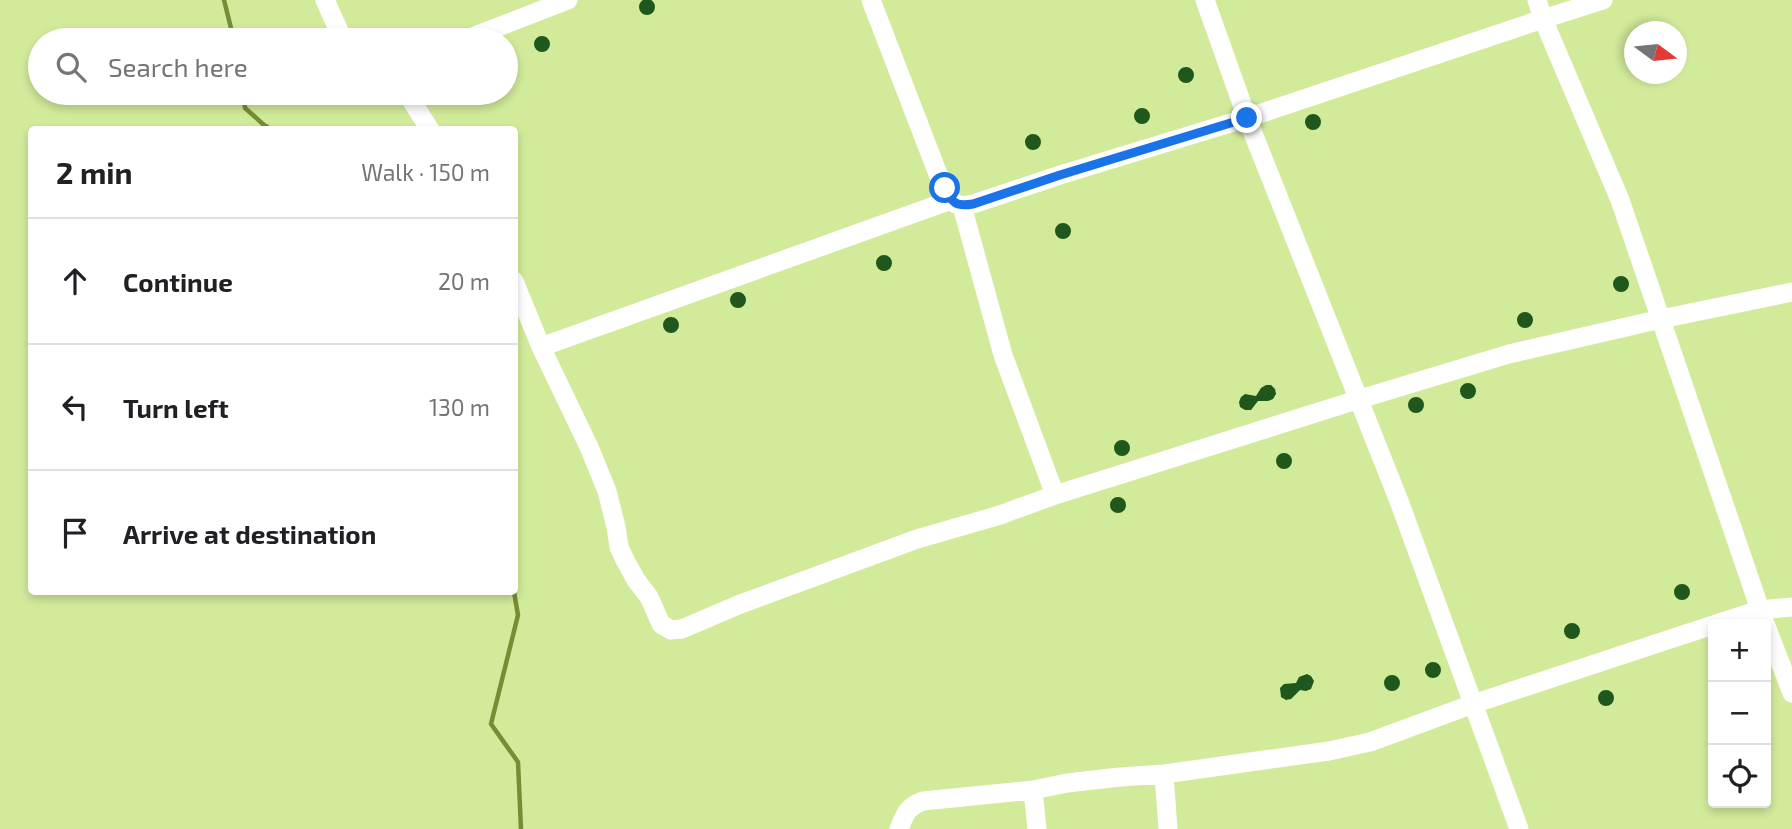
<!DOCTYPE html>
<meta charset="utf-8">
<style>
body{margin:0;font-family:"Exo 2",sans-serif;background:#f2f2f2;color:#202124}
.controls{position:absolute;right:21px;bottom:21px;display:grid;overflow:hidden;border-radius:7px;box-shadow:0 4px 10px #0003}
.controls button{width:63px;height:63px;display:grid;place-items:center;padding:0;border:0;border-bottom:2px solid #e0e0e0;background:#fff;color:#202124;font:35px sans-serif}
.compass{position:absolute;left:1624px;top:21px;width:63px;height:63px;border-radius:50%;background:#fff;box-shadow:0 4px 10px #0003;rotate:105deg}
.stop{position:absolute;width:21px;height:21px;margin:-16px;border:5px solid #1a73e8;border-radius:50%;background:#fff}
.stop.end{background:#1a73e8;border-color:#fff;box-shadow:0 2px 7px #0008}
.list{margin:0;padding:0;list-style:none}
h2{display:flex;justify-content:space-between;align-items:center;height:91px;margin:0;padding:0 28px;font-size:30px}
h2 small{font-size:23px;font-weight:400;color:#757577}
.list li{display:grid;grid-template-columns:46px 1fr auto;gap:21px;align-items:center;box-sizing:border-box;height:126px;padding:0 28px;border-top:2px solid #e0e0e0}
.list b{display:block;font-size:26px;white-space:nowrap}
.list em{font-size:23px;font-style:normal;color:#757577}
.icon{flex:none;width:38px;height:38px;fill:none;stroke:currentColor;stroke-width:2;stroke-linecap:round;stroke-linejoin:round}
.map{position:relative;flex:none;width:1792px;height:829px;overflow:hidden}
.search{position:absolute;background:#fff;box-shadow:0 4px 10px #0003;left:28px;top:28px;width:490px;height:77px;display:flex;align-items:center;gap:18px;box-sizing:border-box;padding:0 24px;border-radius:38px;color:#757577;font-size:26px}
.panel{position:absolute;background:#fff;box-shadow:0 4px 10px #0003;left:28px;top:126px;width:490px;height:469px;border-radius:7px}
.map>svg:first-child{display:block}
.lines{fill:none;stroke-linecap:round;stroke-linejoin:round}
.stream{stroke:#768e33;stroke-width:4.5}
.building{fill:#1f571c}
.minor{stroke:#fff;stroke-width:19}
.route{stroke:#1a73e8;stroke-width:9}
</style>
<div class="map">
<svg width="1792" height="829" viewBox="0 0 1792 829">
<rect width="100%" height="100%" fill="#d2eb9b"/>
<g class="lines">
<!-- stream -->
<path class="stream" d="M224,0l10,40
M243,93l2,15 19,17 8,5
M514,592l4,23 -27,109 27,38 3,67"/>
</g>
<!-- building -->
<path class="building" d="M639 7a8 8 0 1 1 16 0a8 8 0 1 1-16 0Z
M534 44a8 8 0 1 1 16 0a8 8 0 1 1-16 0Z
M1178 75a8 8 0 1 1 16 0a8 8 0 1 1-16 0Z
M1134 116a8 8 0 1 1 16 0a8 8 0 1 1-16 0Z
M1305 122a8 8 0 1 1 16 0a8 8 0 1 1-16 0Z
M1025 142a8 8 0 1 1 16 0a8 8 0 1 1-16 0Z
M1055 231a8 8 0 1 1 16 0a8 8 0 1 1-16 0Z
M876 263a8 8 0 1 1 16 0a8 8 0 1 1-16 0Z
M1613 284a8 8 0 1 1 16 0a8 8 0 1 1-16 0Z
M730 300a8 8 0 1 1 16 0a8 8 0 1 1-16 0Z
M1517 320a8 8 0 1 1 16 0a8 8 0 1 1-16 0Z
M663 325a8 8 0 1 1 16 0a8 8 0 1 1-16 0Z
M1460 391a8 8 0 1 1 16 0a8 8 0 1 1-16 0Z
M1266,385h5l4,4 1,5 -3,5 -5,2h-10l-7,9h-6l-5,-3 -1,-5 2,-5 4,-3 11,2 5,-8z
M1408 405a8 8 0 1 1 16 0a8 8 0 1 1-16 0Z
M1114 448a8 8 0 1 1 16 0a8 8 0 1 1-16 0Z
M1276 461a8 8 0 1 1 16 0a8 8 0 1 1-16 0Z
M1110 505a8 8 0 1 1 16 0a8 8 0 1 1-16 0Z
M1674 592a8 8 0 1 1 16 0a8 8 0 1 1-16 0Z
M1564 631a8 8 0 1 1 16 0a8 8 0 1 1-16 0Z
M1425 670a8 8 0 1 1 16 0a8 8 0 1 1-16 0Z
M1307,674l4,2 3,5 -3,8 -5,2 -6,-1 -9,9 -5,1 -5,-3 -1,-9 4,-4 12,-1 3,-6z
M1384 683a8 8 0 1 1 16 0a8 8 0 1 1-16 0Z
M1598 698a8 8 0 1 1 16 0a8 8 0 1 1-16 0Z"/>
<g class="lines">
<!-- minor -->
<path class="minor" d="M325,0l18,40
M871,0l67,174 13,26 5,4 6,2 11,-2 87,-29 187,-57 296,-99 77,181 145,424
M1205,0l42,118 152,383 120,328
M1537,0l6,19 60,-19
M464,40l104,-40
M407,93l23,37
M962,206l41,149 52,140
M514,281l27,66 48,100 18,44 9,36 3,20 6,13 11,20 13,17 12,27 10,6 11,-1 56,-24 179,-66 83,-24 55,-20 305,-96 149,-45 152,-35 131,-27
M541,347l410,-147
M1716,624l43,-14 33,-3
M1766,626l26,67
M1164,774l4,55
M1033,790l4,39
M899,829c6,-15 8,-22 24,-28l110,-11 34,-7 53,-6 44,-3 165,-23 41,-9 103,-38 240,-79"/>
</g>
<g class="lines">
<!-- route -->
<path class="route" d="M945,188c8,15 10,19 28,16l87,-29 187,-57"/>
</g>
</svg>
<div class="controls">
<button>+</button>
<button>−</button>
<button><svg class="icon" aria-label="locate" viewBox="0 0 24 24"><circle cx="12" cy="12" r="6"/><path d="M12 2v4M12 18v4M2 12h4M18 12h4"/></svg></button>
</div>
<svg class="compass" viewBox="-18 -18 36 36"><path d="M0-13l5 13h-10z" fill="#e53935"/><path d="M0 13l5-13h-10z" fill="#757577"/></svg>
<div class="stop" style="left:945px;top:188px"></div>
<div class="stop end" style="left:1247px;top:118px"></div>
<div class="search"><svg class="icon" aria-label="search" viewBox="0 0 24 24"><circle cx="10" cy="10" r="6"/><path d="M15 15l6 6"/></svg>Search here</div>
<section class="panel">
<h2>2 min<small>Walk · 150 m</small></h2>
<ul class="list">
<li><svg class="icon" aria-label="ahead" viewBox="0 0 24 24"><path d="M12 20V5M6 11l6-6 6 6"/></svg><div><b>Continue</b></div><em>20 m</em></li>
<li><svg class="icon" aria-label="left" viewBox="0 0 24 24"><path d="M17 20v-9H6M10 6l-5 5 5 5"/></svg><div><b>Turn left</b></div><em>130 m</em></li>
<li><svg class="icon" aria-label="arrive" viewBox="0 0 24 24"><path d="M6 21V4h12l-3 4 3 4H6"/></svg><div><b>Arrive at destination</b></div></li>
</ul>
</section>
</div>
